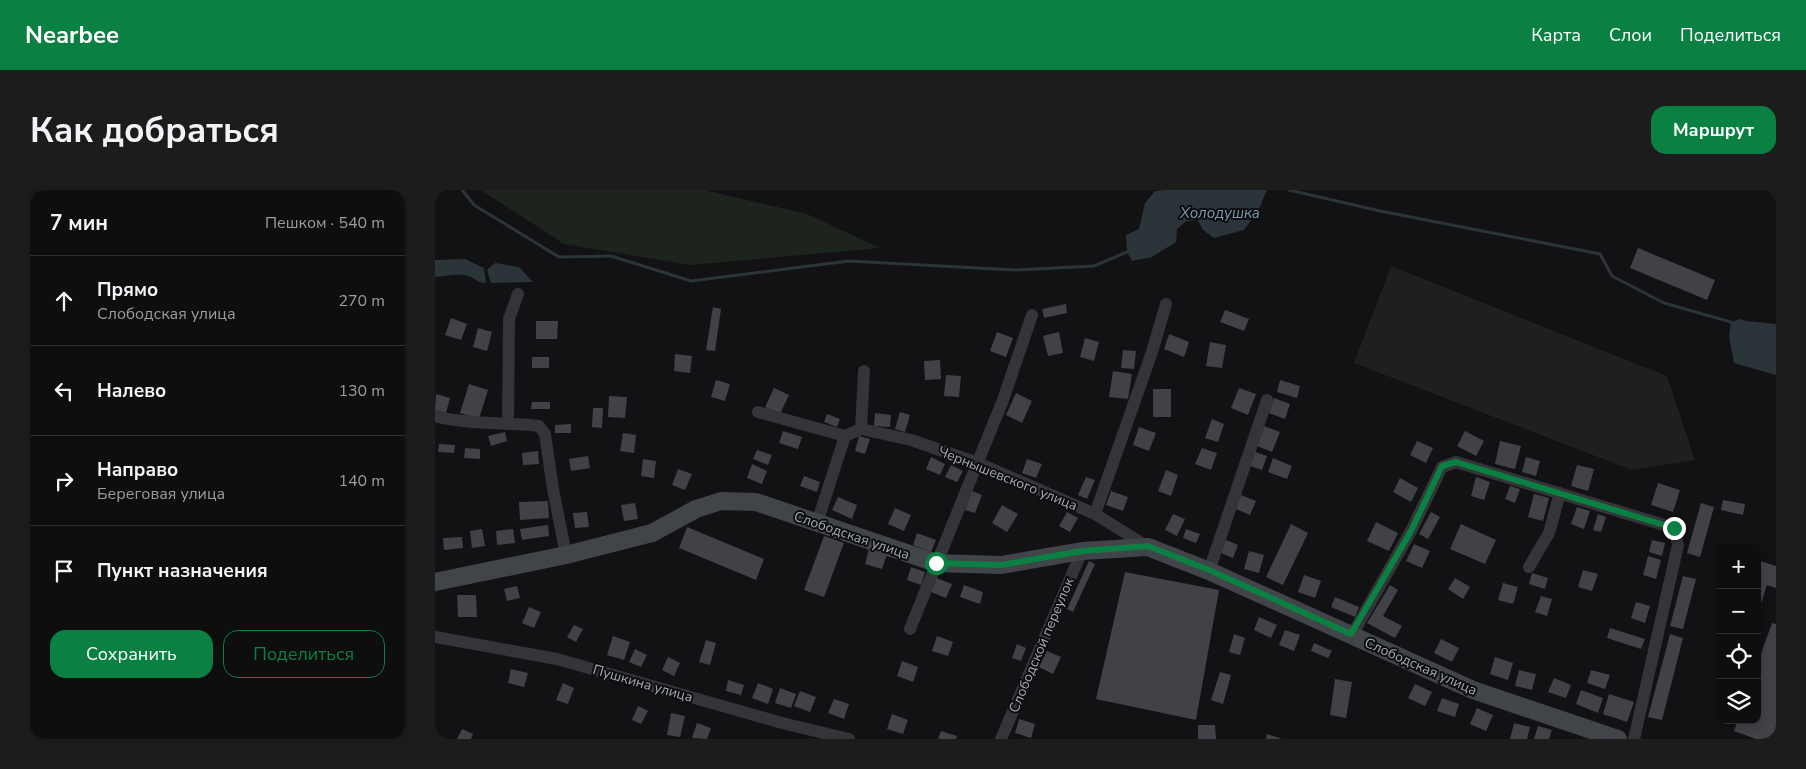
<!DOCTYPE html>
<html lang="ru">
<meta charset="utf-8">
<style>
body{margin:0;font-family:"Nunito Sans",sans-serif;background:#1c1c1d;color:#f1f3f6}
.controls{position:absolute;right:15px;bottom:15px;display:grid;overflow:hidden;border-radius:10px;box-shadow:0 2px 8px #0003}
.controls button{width:45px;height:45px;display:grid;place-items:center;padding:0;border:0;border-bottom:1px solid #2e2e2f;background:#0e0e0f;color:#f1f3f6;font:25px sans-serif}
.stop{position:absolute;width:15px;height:15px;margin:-11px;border:4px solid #0b8043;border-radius:50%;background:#fff}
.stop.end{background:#0b8043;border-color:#fff;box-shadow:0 1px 5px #0008}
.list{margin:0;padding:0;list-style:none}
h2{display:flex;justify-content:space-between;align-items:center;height:65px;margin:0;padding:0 20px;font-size:21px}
h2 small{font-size:16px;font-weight:400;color:#9b9c9e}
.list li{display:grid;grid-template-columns:32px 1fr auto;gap:15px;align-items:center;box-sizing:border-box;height:90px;padding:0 20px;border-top:1px solid #2e2e2f}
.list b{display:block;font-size:19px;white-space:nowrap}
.list p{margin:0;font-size:16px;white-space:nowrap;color:#9b9c9e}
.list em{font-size:16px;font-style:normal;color:#9b9c9e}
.actions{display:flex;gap:10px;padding:15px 20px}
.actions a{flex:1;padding:11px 0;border:1px solid #0b8043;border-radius:15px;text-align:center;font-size:18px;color:#0b8043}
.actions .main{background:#0b8043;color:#fff}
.icon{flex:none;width:28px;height:28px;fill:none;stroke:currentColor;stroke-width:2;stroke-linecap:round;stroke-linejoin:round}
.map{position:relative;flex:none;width:1341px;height:549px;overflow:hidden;border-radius:15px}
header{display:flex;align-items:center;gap:30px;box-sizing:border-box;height:70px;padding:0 25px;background:#0b8043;color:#fff}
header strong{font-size:24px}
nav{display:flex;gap:28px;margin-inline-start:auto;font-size:18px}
.intro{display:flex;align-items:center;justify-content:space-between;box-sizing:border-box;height:120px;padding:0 30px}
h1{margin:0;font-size:35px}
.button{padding:12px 22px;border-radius:15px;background:#0b8043;color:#fff;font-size:18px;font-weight:700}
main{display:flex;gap:30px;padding:0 30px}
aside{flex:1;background:#0e0e0f;border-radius:15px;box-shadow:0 2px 8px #0003}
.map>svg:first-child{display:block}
.built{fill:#1e1f21}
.green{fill:#1d241d}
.water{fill:#2b3439}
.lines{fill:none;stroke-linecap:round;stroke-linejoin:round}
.stream{stroke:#2b3439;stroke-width:3}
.building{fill:#414247}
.street{stroke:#333539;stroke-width:12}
.secondary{stroke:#414449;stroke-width:18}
.route{stroke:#0b8043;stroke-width:6}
.labels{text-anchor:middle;stroke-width:4;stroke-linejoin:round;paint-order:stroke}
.street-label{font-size:14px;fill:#a4aab4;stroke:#0d0d0f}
.water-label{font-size:15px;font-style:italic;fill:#7b9aaf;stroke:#0d0d0f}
</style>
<header>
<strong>Nearbee</strong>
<nav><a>Карта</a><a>Слои</a><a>Поделиться</a></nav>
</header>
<div class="intro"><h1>Как добраться</h1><a class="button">Маршрут</a></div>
<main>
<aside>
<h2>7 мин<small>Пешком · 540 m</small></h2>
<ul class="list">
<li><svg class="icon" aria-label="ahead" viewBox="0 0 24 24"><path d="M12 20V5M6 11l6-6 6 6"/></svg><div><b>Прямо</b><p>Слободская улица</p></div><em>270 m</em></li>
<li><svg class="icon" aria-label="left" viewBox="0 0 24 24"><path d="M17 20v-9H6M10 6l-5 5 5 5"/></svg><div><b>Налево</b></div><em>130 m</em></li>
<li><svg class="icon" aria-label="right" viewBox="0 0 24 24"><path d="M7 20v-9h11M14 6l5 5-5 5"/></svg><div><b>Направо</b><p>Береговая улица</p></div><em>140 m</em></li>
<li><svg class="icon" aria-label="arrive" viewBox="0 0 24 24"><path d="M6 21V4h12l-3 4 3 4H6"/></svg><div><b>Пункт назначения</b></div></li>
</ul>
<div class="actions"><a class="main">Сохранить</a><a>Поделиться</a></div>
</aside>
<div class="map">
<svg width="1341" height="549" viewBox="0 0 1341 549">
<rect width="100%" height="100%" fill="#121214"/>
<!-- built -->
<path class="built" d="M956,76l276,110 28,84 -63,10 -278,-107z"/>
<!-- green -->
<path class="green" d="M46,0h223l103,24 73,34 -190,17 -126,-21z"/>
<!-- water -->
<path class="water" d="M731,0h101l-9,21 -14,19 -30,8 -11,-8 -6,-11 -12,3 -8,7 -1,13 -24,15 -20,4 -5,-9 -1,-17 13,-6 6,-26 10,-12z
M30,69l19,9 2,15c-10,0 -10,-5 -18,-7 -10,-3 -23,0 -33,1v-17z
M60,73l24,4 14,15 -42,1 -4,-13z
M1306,129l5,2 30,3v51l-42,-12 -5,-27 2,-14z"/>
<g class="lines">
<!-- stream -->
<path class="stream" d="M27,0l12,15 85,52 52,-1 80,25 158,-20 165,9 80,-4 33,-14
M854,0l91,21 220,43 12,22 52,27 67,19"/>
</g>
<!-- building -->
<path class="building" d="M1203,58l77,32 -8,20 -77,-32z
M631,114l1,9 -23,5 -2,-9z
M278,117l8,2 -6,42 -9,-1z
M790,120l24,9 -5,12 -24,-9z
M16,128l16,6 -6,16 -16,-5z
M101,131h22l-1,18h-21z
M43,138l14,4 -5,19 -14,-4z
M562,142l16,6 -7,19 -16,-6z
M624,142l4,21 -15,3 -5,-20z
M734,144l20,8 -5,15 -20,-8z
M650,148l14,4 -5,19 -14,-4z
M775,152l16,3 -4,23 -16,-2z
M688,160l13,1 -2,18 -13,-1z
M240,164l17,2 -2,17 -16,-2z
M97,167h17v11h-17z
M505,170l1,19 -16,1 -1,-19z
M678,181l19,3 -4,25 -19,-2z
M511,185l15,1 -2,21 -15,-1z
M281,190l14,4 -5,17 -14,-4z
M845,190l20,6 -3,12 -20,-6z
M34,194l19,6 -9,29 -19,-6z
M339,198l15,7 -9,19 -15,-7z
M804,198l17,6 -8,21 -17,-7z
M718,199h18v28h-18z
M581,203l16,8 -10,22 -16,-8z
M1,204l14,4 -4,15 -11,-3z
M174,206l18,1 -2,21 -17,-1z
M839,208l16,6 -5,15 -16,-6z
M97,212h18v7h-19z
M158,218h10l-1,20 -10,-1z
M465,222l10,3 -5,17 -10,-3z
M440,223l16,2 -1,12 -16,-1z
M392,224l13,5 -3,8 -13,-5z
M777,229l12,5 -6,18 -13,-4z
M136,234v9h-16v-8z
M829,236l16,6 -8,20 -15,-6z
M704,237l17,6 -7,18 -16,-6z
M348,241l19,6 -4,12 -19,-6z
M1030,241l19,10 -8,15 -19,-10z
M70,242l2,9 -16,5 -3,-10z
M188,243l13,2 -2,18 -14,-2z
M424,246l11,3 -5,15 -10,-3z
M982,251l16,7 -7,15 -16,-8z
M1065,251l21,5 -6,23 -20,-5z
M4,254l16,1 -1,8 -16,-1z
M30,258l15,1v10l-16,-1z
M767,258l15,5 -6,17 -16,-6z
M322,260l15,5 -4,10 -15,-6z
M103,261l1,13 -16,1 -1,-12z
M817,261l15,5 -5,14 -15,-5z
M153,266l2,12 -19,3 -2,-12z
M496,267l14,7 -5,11 -14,-6z
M1091,267l14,4 -4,15 -14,-4z
M838,268l19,8 -5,13 -19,-7z
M208,269l13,2 -2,17 -13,-2z
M592,269l15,5 -6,14 -14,-5z
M317,274l15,7 -5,13 -15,-6z
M516,275l12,6 -6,11 -12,-5z
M1142,275l17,4 -6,22 -17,-5z
M243,279l14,5 -7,16 -13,-5z
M731,280l12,5 -7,21 -13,-5z
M369,286l16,6 -3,10 -17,-6z
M651,287l9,3 -8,19 -9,-4z
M1041,287l14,5 -6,18 -13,-4z
M965,288l18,10 -7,14 -18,-10z
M1223,293l22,7 -7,22 -22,-7z
M1075,296l10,3 -5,14 -10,-4z
M537,301l10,4 -7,18 -10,-3z
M676,301l17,6 -5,14 -17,-6z
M1099,304l15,4 -6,23 -15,-4z
M806,305l15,6 -6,14 -14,-6z
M403,307l19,8 -5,14 -20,-9z
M1288,310l22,4 -2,11 -22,-5z
M113,311l1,17 -29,2 -1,-18z
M200,313l3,16 -14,2 -3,-16z
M1266,313l13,4 -14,50 -13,-4z
M567,315l16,9 -11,18 -15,-9z
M1142,317l13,4 -6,18 -13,-5z
M460,318l16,7 -7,16 -16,-7z
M152,322l2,15 -14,1 -2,-15z
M632,322l11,6 -8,14 -11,-6z
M996,322l9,5 -12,22 -9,-5z
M738,324l12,5 -8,17 -12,-6z
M1163,324l8,3 -5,15 -8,-2z
M941,332l22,11 -9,18 -22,-10z
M856,334l17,9 -25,52 -17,-8z
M1026,334l35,16 -11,24 -35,-15z
M113,335l1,11 -27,4 -2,-11z
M252,337l77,32 -8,21 -77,-32z
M47,339l3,17 -13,2 -2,-17z
M78,339l2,14 -18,2 -1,-14z
M751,339l14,5 -4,9 -13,-5z
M482,343l19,7 -5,12 -18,-7z
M389,346l20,7 -20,54 -20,-7z
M27,347l1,11 -19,2 -1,-12z
M791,350l12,5 -5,13 -12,-5z
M1217,350l13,3 -3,13 -13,-4z
M979,354l16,7 -8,17 -16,-7z
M434,359l18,5 -5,15 -17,-5z
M814,361l15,4 -5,18 -15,-4z
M1213,366l13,4 -5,19 -13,-4z
M1322,370l19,6v22l-9,-3 -9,28z
M654,371l6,3 -22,48 -6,-3z
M476,377l14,5 -4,13 -14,-5z
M1148,380l15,4 -6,17 -14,-4z
M690,382l94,18 -23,130 -100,-21z
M1097,383l16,5 -3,11 -16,-5z
M869,385l17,6 -6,17 -17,-6z
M1248,386l13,3 -13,50 -13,-3z
M501,388l16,6 -6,14 -15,-6z
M1020,388l15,9 -7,12 -15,-10z
M1068,393l15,4 -5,17 -15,-4z
M529,395l19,7 -3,12 -20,-7z
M955,395l8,5 -15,26 19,10 -7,12 -28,-15z
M82,396l3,12 -13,3 -3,-12z
M22,405h19l1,22h-19z
M1106,406l11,3 -5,17 -12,-4z
M900,407l24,10 -4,10 -24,-10z
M1201,412l14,4 -5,17 -14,-5z
M94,417l12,5 -7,16 -12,-5z
M824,427l18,8 -6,13 -17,-8z
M1337,433l4,1v115h-20l-22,-8 4,-11h19v-55z
M139,435l9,4 -7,13 -9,-5z
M1175,438l35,11 -4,10 -34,-11z
M850,440l15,5 -6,16 -15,-6z
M799,444l11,4 -5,17 -11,-3z
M1235,444l13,4 -21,82 -14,-3z
M178,446l17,6 -6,18 -17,-5z
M502,446l16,6 -5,14 -16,-5z
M1006,449l18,9 -7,14 -18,-9z
M271,450l10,3 -6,22 -11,-3z
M879,453l18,8 -4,7 -17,-7z
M582,454l9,4 -5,13 -9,-3z
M200,459l12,6 -6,12 -12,-5z
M612,461l14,6 -8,17 -14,-7z
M233,467l12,6 -6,13 -12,-6z
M1060,467l18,6 -5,17 -18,-6z
M467,471l16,6 -5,15 -16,-6z
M76,479l17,4 -4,14 -16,-4z
M1084,480l17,4 -4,16 -17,-4z
M1156,480l19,5 -5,14 -18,-6z
M785,482l11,3 -8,29 -12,-4z
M1119,488l17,7 -5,13 -18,-6z
M900,489l17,3 -6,36 -16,-3z
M293,490l16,5 -3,10 -15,-4z
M128,493l11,5 -6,16 -12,-4z
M323,493l15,6 -5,15 -16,-6z
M980,494l17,8 -7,14 -17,-8z
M345,498l16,6 -5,14 -16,-5z
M1146,500l22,8 -5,15 -22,-9z
M365,501l16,6 -6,15 -16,-6z
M1174,504l25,8 -7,20 -24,-8z
M1007,508l17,6 -4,13 -18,-6z
M399,509l15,5 -5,15 -16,-6z
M203,516l10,5 -7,13 -9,-4z
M1042,518l16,7 -7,16 -16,-7z
M236,523l14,3 -5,21 -13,-2z
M457,524l16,6 -5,14 -16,-5z
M584,529l16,5 -4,14 -16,-5z
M262,533l14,5 -4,11 -15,-1z
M1079,533l16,4 -3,12h-17z
M763,535h17l1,14h-18z
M1103,536l14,4 -3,9h-15z
M27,539l11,5 -2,5h-14z
M506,541l16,5 -1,3h-18z
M832,544l15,5h-16z"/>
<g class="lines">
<!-- street -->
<path class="street" d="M323,222l87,24
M0,226c33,9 70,6 104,10l6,8 8,55 13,66
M73,233l1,-104 9,-25
M426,239l50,11 67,23 117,51 53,33
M660,324l57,-162 14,-48
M382,333l28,-87 16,-7 3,-58
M1094,377l20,-34 11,-40
M774,381l58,-171
M475,439l93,-229 29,-85
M917,445l59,-104 31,-64 14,-5 218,66 4,17 -44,194
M0,447l122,22 225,64 67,16
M566,549l81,-188"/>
<!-- secondary -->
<path class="secondary" d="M0,392l131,-27 86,-22 44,-24 25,-8 35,1 180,61 65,2 81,-14 66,-4 61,24 264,119 145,49"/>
</g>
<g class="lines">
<!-- route -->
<path class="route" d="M501,373l65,2 81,-14 66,-5 61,24 142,64 60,-103 31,-65 14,-4 218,66"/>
</g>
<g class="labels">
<!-- street labels -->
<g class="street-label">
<text transform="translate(573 288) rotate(22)" y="5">Чернышевского улица</text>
<text transform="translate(417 345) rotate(19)" y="5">Слободская улица</text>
<text transform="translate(606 455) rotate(-67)" y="5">Слободской переулок</text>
<text transform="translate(986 476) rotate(24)" y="5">Слободская улица</text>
<text transform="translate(208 493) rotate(16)" y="5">Пушкина улица</text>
</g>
<!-- water labels -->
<g class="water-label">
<text x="785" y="28">Холодушка</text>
</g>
</g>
</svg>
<div class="controls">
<button>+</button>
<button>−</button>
<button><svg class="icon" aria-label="locate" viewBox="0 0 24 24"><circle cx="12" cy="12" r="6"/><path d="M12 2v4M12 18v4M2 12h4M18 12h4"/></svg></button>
<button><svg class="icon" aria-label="layers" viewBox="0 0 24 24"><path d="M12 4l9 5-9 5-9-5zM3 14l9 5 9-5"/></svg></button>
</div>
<div class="stop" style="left:501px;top:373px"></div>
<div class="stop end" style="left:1239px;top:338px"></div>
</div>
</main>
